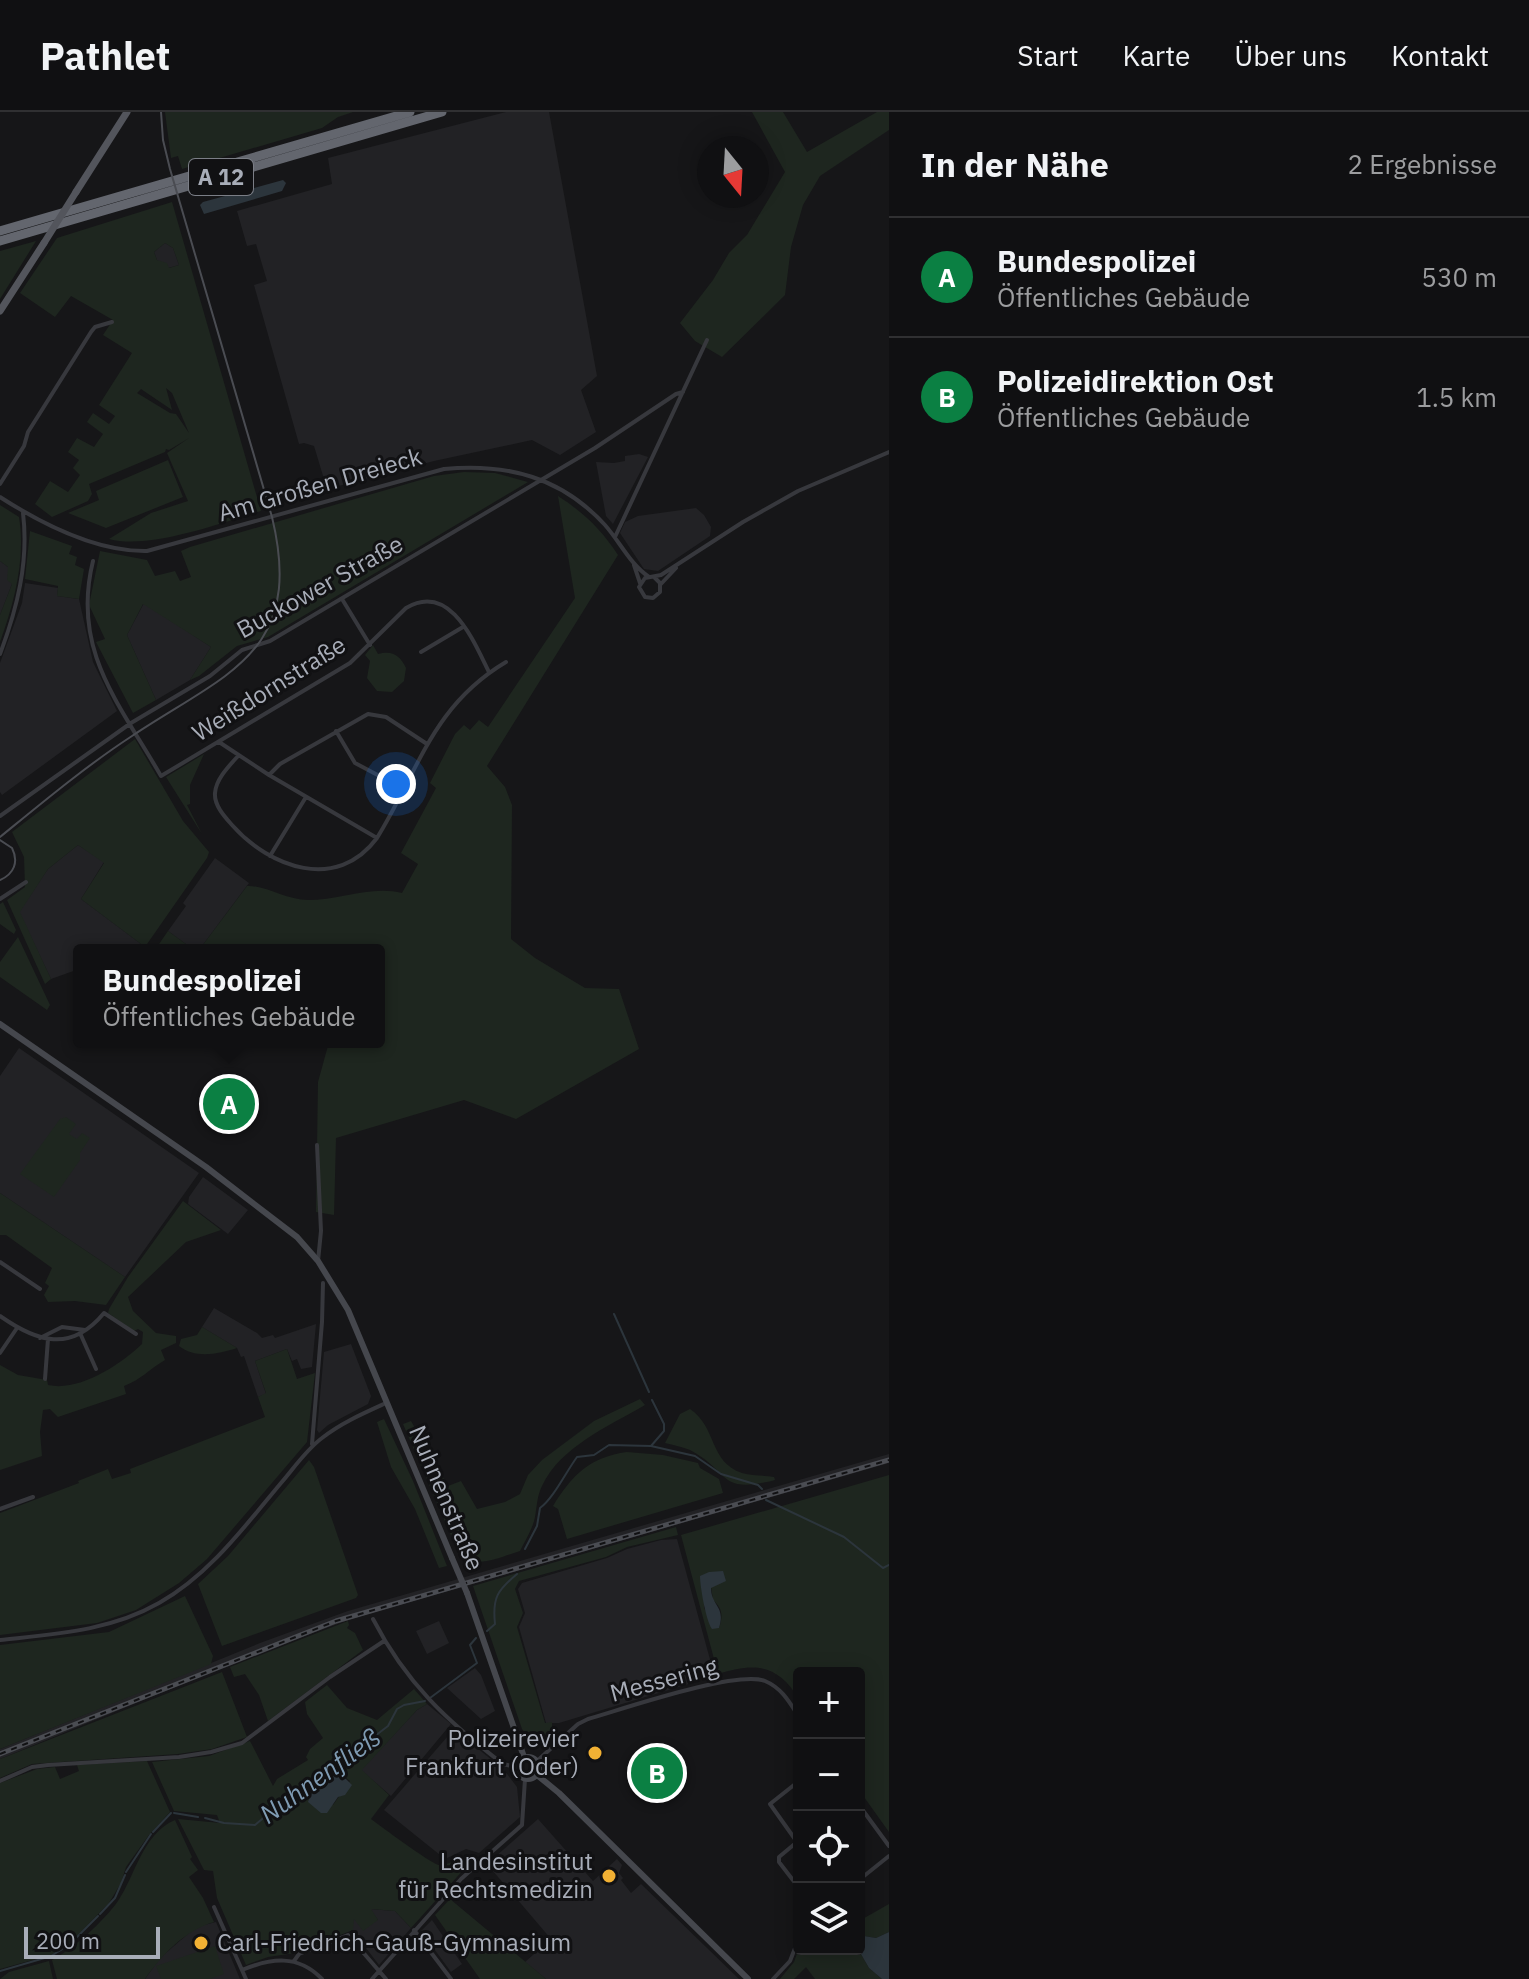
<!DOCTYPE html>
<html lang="de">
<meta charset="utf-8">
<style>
body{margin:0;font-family:"IBM Plex Sans",sans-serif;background:#1e1e20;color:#f1f3f6}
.controls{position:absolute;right:24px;bottom:24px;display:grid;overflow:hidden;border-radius:8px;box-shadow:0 4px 20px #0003}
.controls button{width:72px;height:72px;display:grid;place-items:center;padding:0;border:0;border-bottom:2px solid #303032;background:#101012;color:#f1f3f6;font:40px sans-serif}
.compass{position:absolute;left:697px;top:24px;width:72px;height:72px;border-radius:50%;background:#101012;box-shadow:0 4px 20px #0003;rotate:162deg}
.scale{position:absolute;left:24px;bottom:20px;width:136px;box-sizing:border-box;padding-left:8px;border:4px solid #a8adb8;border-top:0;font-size:22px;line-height:28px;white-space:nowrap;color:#a8adb8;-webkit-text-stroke:6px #111113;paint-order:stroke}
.you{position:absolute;left:396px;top:672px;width:28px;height:28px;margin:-20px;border:6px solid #fff;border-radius:50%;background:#1a73e8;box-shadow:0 0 0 12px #1a73e833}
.badge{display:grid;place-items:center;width:52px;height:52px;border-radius:50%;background:#0b8043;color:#fff;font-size:26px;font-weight:700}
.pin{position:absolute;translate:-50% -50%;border:4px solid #fff;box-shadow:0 2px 8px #0006}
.popup{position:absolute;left:73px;top:832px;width:312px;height:104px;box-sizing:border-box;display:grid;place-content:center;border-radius:8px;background:#101012;filter:drop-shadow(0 2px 6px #0005);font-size:26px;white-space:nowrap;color:#9c9d9f}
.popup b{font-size:30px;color:#f1f3f6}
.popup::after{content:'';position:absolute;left:50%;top:100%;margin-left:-16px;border:16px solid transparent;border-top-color:#101012}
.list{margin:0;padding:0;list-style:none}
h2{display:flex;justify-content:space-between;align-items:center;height:104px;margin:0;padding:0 32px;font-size:34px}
h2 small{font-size:26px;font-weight:400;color:#9c9d9f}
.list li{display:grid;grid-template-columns:52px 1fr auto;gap:24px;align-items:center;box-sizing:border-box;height:120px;padding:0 32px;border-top:2px solid #303032}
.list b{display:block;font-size:30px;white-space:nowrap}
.list p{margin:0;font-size:26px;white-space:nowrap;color:#9c9d9f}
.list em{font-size:26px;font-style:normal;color:#9c9d9f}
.icon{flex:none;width:44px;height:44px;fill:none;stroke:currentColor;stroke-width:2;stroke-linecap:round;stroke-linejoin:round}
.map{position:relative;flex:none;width:889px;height:1867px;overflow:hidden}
header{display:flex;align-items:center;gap:48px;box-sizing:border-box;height:112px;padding:0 40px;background:#101012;border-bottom:2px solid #303032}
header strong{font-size:38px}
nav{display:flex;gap:44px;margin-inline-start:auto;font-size:28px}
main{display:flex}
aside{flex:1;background:#101012}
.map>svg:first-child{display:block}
.built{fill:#222225}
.green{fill:#1e261f;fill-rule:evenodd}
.water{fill:#2c353c}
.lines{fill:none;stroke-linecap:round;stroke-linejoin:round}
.stream{stroke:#2c353c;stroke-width:2}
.minor{stroke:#37383d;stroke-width:4}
.secondary{stroke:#45474d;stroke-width:6}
.primary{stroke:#53555c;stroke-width:7}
.motorway{stroke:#63666e;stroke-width:9}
.tram{stroke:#4a4c52;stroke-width:2}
.rail-casing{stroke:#4a4c52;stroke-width:5}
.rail{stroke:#111113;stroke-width:2;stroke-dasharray:6;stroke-linecap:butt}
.secondary-bridge{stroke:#45474d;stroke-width:6}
.primary-bridge{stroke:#53555c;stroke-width:7}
.poi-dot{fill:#f2b134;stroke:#111113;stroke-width:3}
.labels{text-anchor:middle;stroke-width:6;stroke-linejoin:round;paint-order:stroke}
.shield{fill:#111113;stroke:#7b7e86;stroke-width:2}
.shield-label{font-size:22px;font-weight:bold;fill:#a8adb8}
.street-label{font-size:24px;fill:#a8adb8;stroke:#111113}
.poi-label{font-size:24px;fill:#a8adb8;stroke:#111113;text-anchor:end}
.water-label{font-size:26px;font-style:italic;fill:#7f9bb3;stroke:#111113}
</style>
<header>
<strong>Pathlet</strong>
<nav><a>Start</a><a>Karte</a><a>Über uns</a><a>Kontakt</a></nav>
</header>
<main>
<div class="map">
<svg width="889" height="1867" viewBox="0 0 889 1867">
<rect width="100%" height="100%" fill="#161618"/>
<!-- built -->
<path class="built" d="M506,0h43l48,264 -16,14 15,42 -36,23 -28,-15 -98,21 -107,28 -13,-43 -10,-3 -5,1 -45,-159 13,-4 -11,-37 -9,2 -10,-35 95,-27 -4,-26z
M165,131l8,5 6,17 -11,3 -11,-8 -3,-8z
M639,342l9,3 -35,67 -7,-8 -10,-54 18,1 11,-2v-5z
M696,396l8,7 7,12 -1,9 -52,35 -14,-2 -24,-36 5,-11 13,-6z
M0,449l8,6 4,17 -12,31z
M25,471l33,5 -1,8 22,3 14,63 24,49 -115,84 -2,-3v-129l22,-60z
M144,491l67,44 -21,33 -34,20 -29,-65z
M78,733l26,17 -23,37 68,51h-70v19l-28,10 -32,-67 29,-43z
M215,746l34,25 -50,67h-5l-26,-19 18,-25 -3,-3z
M19,936l180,125 -74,104 -125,-84v-117z
M203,1065l45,33 -20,24 -40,-30 1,-7z
M214,1196l43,25 5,5 11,-3 2,3 41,-14 -4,43 -11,2 -4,-10 -5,2 -5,-12 -32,12 11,33 -8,3 -14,-41 -3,1 -4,-9 -35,-21z
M351,1232l20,52 -3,8 -40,21 -9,8 -2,-3 7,-78z
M889,1342v9l-538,156 -88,32 -263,108v-10l260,-106 88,-32z
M677,1427l37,135 -9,5 -146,44h-13l-27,-96 6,-14 -7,-24 4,-6 85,-25 20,-9 34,-9z
M439,1509l10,22 -22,11 -11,-23z
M475,1556l6,7 14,36 -14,8 -34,-31z
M427,1592l24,20 -60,72 -30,-26 56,-60z
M454,1617l50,41 13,17 3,30 -41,36 -13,-4 -21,10 -61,-49z
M538,1707l55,62 24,-22 5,6 -3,8 4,5 -2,2 10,13 10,-9 98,95h-193l-21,-17 26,-23 -64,-75z
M370,1797l25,2 16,17 -32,37 -26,-34v-13l25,2z
M432,1808l30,44 -11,8 -30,-41z
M216,1810l24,57h-95l15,-21 36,-31z"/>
<!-- green -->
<path class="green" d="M165,0h188l-15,5 -16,11 -140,41 -4,-13 -7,2z
M752,0h31l24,40 70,-40h12v18l-69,46 -17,29 -12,42 -6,48 -63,62 -27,-16 -15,-18 33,-43 16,-27 18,-18 38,-63z
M172,90l89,309c-40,12 -112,39 -152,28l42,-26 37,-12 -21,-48 22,-15 -20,12 -3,-1 -1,3 -76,32 3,10 -4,7 -36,16 -17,-13 15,-23 18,11 12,-17 -7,-7 6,-8 -11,-8 9,-14 17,9 9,-13 -16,-12 6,-9 16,11 6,-8 -16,-11 33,-52 -29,-18 10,-15 -42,-24 -16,21 -35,-24 37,-55zM165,131l8,5 6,17 -10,3 -2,-5 -10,-3 -3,-8zM166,276l6,5 17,40 -13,-19 -6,-1 -33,-20 4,-4 31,21z
M36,129l-36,58v-48z
M168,348l15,37 -77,31 -38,-15 31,-13 -3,-9z
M464,360l31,1 33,9 -260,155 -31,9 -38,30 -9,4 21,-33 -68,-43 -16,31 29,65 -23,13 -37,-71 9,-3 -16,-34 11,-54 47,9 8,16 20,-5 5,10 11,-4 -10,-26 9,-4 244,-71z
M558,384c25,16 43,33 60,59l-131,211 18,21 7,18 -1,134 24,19 50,30 34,1 20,60 -123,70 -52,-19 -128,38 -2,77 -18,-3 2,-130 11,-40h50v-92h-180l48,-64c18,-1 39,14 61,14 31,0 64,-15 94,-7l16,-29 -17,-11 35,-65 -6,-5 25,-49 9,-9 6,5 9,-10 9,7 87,-129z
M0,393l19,12c7,42 -5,86 -19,125v-27l12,-31 -5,-4 1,-13 -8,-6z
M30,419l42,15 -3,8 8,3 -2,8 9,4 -5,30 -22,-3 1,-10 -33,-7z
M373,533l5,9c14,-4 22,1 28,14l-2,13 -12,11 -15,-1 -10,-13 3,-17 -5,-6z
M135,627l48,82 26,31 -2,6 -62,89 -64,-48 23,-36 -26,-18 -30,24 -28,43 31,67 -6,5 -38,-84 18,-13 -1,-30 -12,-25z
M204,642l-14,31v19l-3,1 15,29 -36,-57z
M3,790l13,28 -2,4 -14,-10v-20z
M168,819l26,19h-39z
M18,825l32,68 -3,5 -47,-33v-15z
M66,1005l10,7 -7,10 8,5 5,-6 8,5 -10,15v7l-26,37 -34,-23 40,-55z
M0,1081l125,84 -19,28 -31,-4 -27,1 -4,-7 5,-9 -4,-3 7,-15 -46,-33h-6z
M183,1089l38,29 -35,12 -58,55 5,14 23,22 20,3v7l-15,7 4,10c-17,10 -23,19 -41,26l2,8 -68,23 -8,-8 -7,1 -3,22 2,24 -42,14v-105l18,10 29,5 1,5c31,7 72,-20 94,-41l1,-12 -5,-3 -4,2 -26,-18 1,-4 19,-32z
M202,1215l35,21c-18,6 -42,11 -58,-2l2,-7 16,-4z
M287,1237l10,30 18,-6 -8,69 -100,117 -28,24 -43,27 -39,13 -97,12v-122l79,-30 -1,-2 30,-12 4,10 19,-6 -1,-4 135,-52 -7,-20 8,-4 -11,-32z
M640,1287l5,6c-36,21 -85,42 -103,81 -5,10 -5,20 -7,31 -2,11 -10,24 -15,34 -20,6 -44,19 -61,3l-56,-130 8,-3 37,65 13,-5 16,28 28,-7 15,-8 8,-19 14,-15 52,-39z
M690,1297c27,18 19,53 52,64 10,3 22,2 32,4l1,3c-58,15 -43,-8 -85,-30 -7,-3 -17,-5 -25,-7l15,-29z
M384,1307l29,62 34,85 -8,2 -24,-59 -24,-42 -14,-45z
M627,1340l36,3 35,8 2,5 19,11 4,14 -156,46 -9,-30 -5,-3c19,-31 37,-49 74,-54z
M309,1348l5,7 44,128 -2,3 -134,48 -24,-62 30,-28z
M889,1363v357l-30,-42v-117h-60v26c-22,-36 -45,-36 -81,-25l-37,-139zM709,1460l4,28c10,9 10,16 6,28l-15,-20z
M676,1415l2,8 -51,12 -21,10 -87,24 -4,8 8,24 -6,14 28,96 7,-1v6l-9,13 -9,4 -12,-16 -49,-143z
M185,1484l28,60 -2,8 -211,85v-104l109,-13z
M348,1509l1,4 -2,3 8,5 8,17 -95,71 -9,-26 -14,-21 -11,3 -4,-10z
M222,1560l25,65 -35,12 -34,5 -146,10 -32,14v-19z
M327,1573l20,23 30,12 37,-31 13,15 -10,6 -55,60 27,25 -18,24c8,6 62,46 68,46 9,1 20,-8 30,-10l5,3 -63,70 -16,-17 -24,-2 7,11 -15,11 -9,-12 -1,11 -58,23 -27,4 -22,8 -29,-67 -4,-27 -9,-1 -26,-51 42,4 -3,-8 -43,-4 -22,-49 57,-6 41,-15 23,45 4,-7 31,-19 -2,-3 4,-8 13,-11 -16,-24 -2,-12zM339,1651l3,12 8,6 -17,24 -23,-10c6,-5 6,-10 12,-14 7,-7 12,-9 17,-18z
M147,1649l23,51 -21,23 -23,32 -5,16 -12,20 -39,40 -19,12 -51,14v-186l37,-14 18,-2 5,12 19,-8 -2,-6z
M175,1708l17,37 -2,2 8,11 -9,7 14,21 11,24c-30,9 -51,32 -69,57h-88l-5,-19c20,-10 53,-40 66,-59 17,-25 25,-68 57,-81z
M450,1787l96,80h-66l-45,-64z
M889,1792v28l-13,6 -12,-2 -5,6v-21z
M215,1834l9,28 -14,5h-49l-5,-13z
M799,1836l59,1 11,19 13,11h-67l-9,-12 -12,12h-14l14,-17z
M49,1849l4,18h-53l9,-7z"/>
<!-- water -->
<path class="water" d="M283,68l3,3 -4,8 -78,23 -4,-9 3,-3z
M723,1459l3,10 -15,7c0,18 15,18 8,40l-7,1c-6,-8 -12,-43 -12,-53l9,-4z
M340,1651h2v12l10,10 -7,10 -7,2 -11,16h-6l-13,-11c2,-8 8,-12 10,-20l15,-9z
M889,1820v47h-7l-13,-11 -11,-19 6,-13 12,2z"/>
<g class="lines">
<!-- stream -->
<path class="stream" d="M614,1202l35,78
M651,1334l13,-15v-7l-12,-24
M766,1388l78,37 39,31 6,-3
M525,1437l12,-23 3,-18c13,-9 26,-36 37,-51l17,-2 15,-10 42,1 44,10 26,18 37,11 4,4
M487,1519l8,-7c-3,-27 3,-34 22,-50
M430,1586l47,-35 -7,-18 6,-7
M174,1701l24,4
M205,1706l19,5 31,2 52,-44h12l13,-8 14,-19 5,-4 7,-1 30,-23 9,-17 7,-4 21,-4
M153,1720l18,-19
M126,1760l25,-38
M100,1802l15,-16 10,-23
M51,1844l18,-11 29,-29
M0,1859l48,-14"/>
<!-- minor -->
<path class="minor" d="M0,372l24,-38 4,-14 63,-100 4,-5 17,-5
M0,385c42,27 96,55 147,54l297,-82c63,-6 117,8 161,56 15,17 25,39 44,52
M615,425l92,-197
M93,449c-22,89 26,142 68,215l189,-113 56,-55c44,-26 67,32 83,64
M634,453l6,18
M655,466l5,5v9l-7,6 -8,-1 -6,-10 6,-9 16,-3 82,-53 55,-31 91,-39
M660,473l16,-17
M342,487l28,46
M421,540l42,-25
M0,542c17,-45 29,-92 23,-141
M336,619l19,32 49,26
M219,630l50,33 108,63
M238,644c-9,10 -22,23 -23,37 -1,12 9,23 17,32 38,43 105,67 145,13 42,-68 55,-132 129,-176
M269,663l11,-11 88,-50 18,3 41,27
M0,704l131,-93 79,-47 32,-26 28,-9 325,-193 81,-54 7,-2
M270,744l36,-59
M0,787l26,-17
M317,1033l4,86 -3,30
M0,1150l40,27
M0,1204c37,26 71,37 104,-3l32,21
M80,1221l16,36
M40,1226l22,-11 23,3
M0,1241l17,-25
M45,1267l3,-40
M312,1332l10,-122 1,-39
M0,1397l33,-12
M373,1507c33,64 74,102 130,145l13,3
M0,1528c55,-6 110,-9 159,-37 50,-28 86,-77 122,-120 13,-15 25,-33 41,-45 19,-15 42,-25 64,-35
M537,1649l41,-37 10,-5c35,-10 148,-49 177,-38 17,7 25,22 34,36
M0,1669l32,-14 16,-2 131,-8 32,-5 31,-9 88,-66 54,-36
M859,1693l30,41
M797,1730l-27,-38 29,-23
M797,1730l-18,15v5l20,26
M859,1768l30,-24
M214,1795l32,72
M414,1818l37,49
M294,1849l5,-7 49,-19 38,44
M242,1858c29,-12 56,-16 80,9
M372,1867l89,-100 61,-54 3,-46
M773,1867l17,-18 9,-23"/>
<!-- secondary -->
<path class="secondary" d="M0,912l206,143 91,70 21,24 30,49 104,248
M467,1481l57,164
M517 1656a11 11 0 1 1 22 0a11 11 0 1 1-22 0Z
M537,1663l22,18 189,186"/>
<!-- primary -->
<path class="primary" d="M76,80l51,-80
M0,199l44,-68"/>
<!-- motorway -->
<path class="motorway" d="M0,119l410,-119
M0,129l442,-129"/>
<!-- tram -->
<path class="tram" d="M0,725c43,-35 86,-71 132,-101 94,-63 173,-82 140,-219l-102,-348 -7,-29 -2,-28
M0,728l12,8c7,14 2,26 -12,32"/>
<defs>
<path id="rail" d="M0,1642l336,-133 553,-161"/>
</defs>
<!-- rail casing -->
<use href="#rail" class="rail-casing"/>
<!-- rail -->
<use href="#rail" class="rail"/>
<!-- secondary-bridge -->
<path class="secondary-bridge" d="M452,1446l15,35"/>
<!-- primary-bridge -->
<path class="primary-bridge" d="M44,131l32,-51"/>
</g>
<!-- markers -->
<g class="poi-dot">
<circle cx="595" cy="1641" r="8"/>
<circle cx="609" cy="1764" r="8"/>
<circle cx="201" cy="1831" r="8"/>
</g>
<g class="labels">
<!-- shield labels -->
<rect class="shield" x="189" y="47" width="64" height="36" rx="6"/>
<g class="shield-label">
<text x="221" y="73">A 12</text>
</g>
<!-- street labels -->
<g class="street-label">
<text transform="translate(320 373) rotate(-16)" y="8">Am Großen Dreieck</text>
<text transform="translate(320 475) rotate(-29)" y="8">Buckower Straße</text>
<text transform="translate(269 577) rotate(-32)" y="8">Weißdornstraße</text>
<text transform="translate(446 1386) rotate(67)" y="8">Nuhnenstraße</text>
<text transform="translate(664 1568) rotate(-15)" y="8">Messering</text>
</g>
<!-- poi labels -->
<g class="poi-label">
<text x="579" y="1635">Polizeirevier<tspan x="579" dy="28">Frankfurt (Oder)</tspan></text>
<text x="593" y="1758">Landesinstitut<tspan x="593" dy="28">für Rechtsmedizin</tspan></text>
<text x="217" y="1839" text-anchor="start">Carl-Friedrich-Gauß-Gymnasium</text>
</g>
<!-- water labels -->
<g class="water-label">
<text transform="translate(320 1664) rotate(-36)" y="9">Nuhnenfließ</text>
</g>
</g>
</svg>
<div class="controls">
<button>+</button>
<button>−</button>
<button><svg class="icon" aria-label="locate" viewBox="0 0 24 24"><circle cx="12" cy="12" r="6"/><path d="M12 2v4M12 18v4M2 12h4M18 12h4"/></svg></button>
<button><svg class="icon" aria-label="layers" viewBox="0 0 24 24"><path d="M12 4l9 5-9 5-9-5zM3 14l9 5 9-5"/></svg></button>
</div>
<svg class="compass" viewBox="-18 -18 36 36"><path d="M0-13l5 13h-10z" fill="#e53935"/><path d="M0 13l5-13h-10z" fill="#9c9d9f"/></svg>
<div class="scale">200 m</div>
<div class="you"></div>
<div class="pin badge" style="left:229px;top:992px">A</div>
<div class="popup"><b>Bundespolizei</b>Öffentliches Gebäude</div>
<div class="pin badge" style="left:657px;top:1661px">B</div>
</div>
<aside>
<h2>In der Nähe<small>2 Ergebnisse</small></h2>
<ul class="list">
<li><span class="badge">A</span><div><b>Bundespolizei</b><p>Öffentliches Gebäude</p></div><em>530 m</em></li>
<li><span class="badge">B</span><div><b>Polizeidirektion Ost</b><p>Öffentliches Gebäude</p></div><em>1.5 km</em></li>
</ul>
</aside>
</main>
